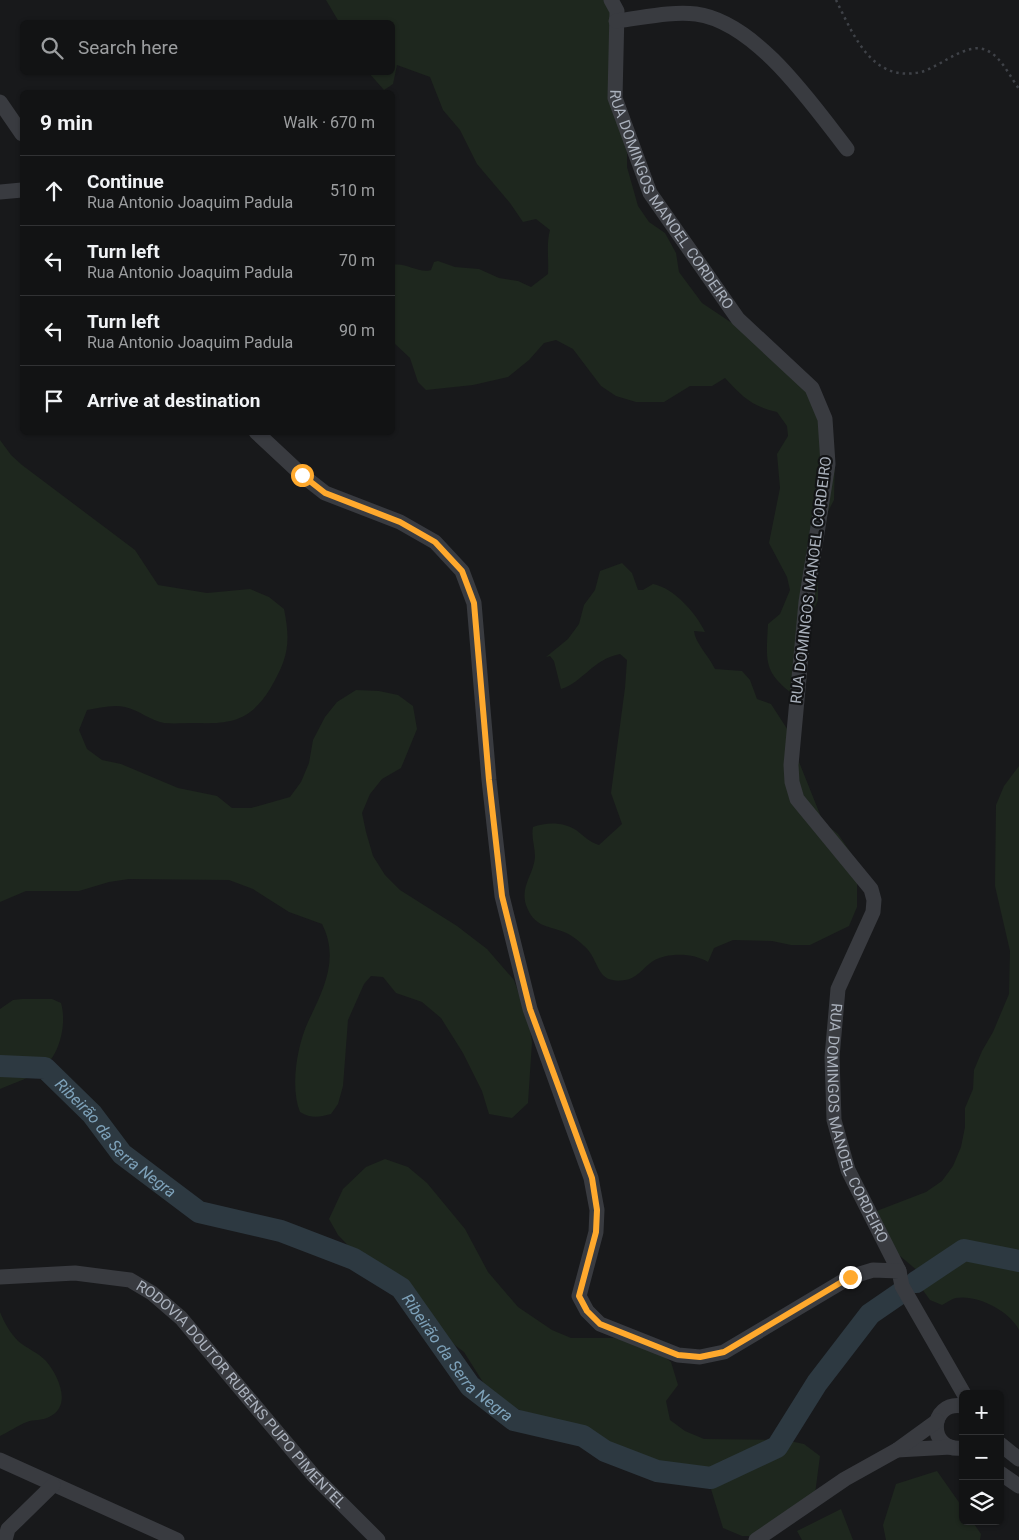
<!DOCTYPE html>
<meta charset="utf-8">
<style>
body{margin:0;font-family:Roboto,sans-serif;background:#1b1c1d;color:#f1f3f6}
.controls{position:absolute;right:15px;bottom:15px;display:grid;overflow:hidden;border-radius:8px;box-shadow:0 1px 4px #0004}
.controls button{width:45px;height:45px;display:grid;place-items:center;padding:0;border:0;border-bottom:1px solid #313234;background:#121314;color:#f1f3f6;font:25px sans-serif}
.stop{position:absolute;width:15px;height:15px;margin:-11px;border:4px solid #ffa92d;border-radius:50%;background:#fff}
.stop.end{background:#ffa92d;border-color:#fff;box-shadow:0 1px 5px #0008}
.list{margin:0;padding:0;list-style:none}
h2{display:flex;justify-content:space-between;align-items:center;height:65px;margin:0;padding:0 20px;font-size:21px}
h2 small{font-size:16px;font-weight:400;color:#9c9ea0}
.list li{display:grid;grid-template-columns:32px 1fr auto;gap:15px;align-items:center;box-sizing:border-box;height:70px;padding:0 20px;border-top:1px solid #313234}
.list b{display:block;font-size:19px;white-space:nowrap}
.list p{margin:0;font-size:16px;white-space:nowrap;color:#9c9ea0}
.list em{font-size:16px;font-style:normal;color:#9c9ea0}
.icon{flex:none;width:28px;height:28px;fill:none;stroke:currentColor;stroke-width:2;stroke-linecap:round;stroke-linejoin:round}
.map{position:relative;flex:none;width:1019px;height:1540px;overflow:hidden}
.search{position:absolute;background:#121314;box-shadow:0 1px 4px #0004;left:20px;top:20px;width:375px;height:55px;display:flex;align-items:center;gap:12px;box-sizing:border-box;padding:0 18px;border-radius:8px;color:#9c9ea0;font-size:19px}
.panel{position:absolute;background:#121314;box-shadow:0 1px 4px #0004;left:20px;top:90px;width:375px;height:345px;border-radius:8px}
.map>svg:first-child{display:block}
.green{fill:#1e271e}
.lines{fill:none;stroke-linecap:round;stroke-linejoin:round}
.river{stroke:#2d3941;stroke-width:22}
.path{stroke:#3f4248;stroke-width:2.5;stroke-dasharray:2.5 4;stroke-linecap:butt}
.minor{stroke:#393b40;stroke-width:15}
.route{stroke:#ffa92d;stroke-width:6}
.labels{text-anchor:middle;stroke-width:4.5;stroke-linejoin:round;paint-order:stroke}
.street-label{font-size:15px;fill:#aab1bc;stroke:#131416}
.water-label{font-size:16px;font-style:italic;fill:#7ea2ba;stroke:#131416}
</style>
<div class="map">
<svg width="1019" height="1540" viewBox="0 0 1019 1540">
<rect width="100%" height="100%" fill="#18191b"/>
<!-- green -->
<path class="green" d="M326,0h286l9,91 6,33v43l11,39 11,16 16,11 11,20 3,19 23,31 76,51 46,62 11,42 -1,42 -12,23 -4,19v58l-8,19 -12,79c-35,-25 -32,-35 -30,-74l12,-10 10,-24 -3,-13 -18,-34 11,-55 -3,-34 11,-18 -1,-10 -10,-14c-26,-6 -34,-15 -52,-34l-13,8h-22l-26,16h-28l-20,-6 -15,-10 -28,-37 -17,-9 -12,3 -15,17 -21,17 -35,8 -47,5 -8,-8 -8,-24 -17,-16v-77c13,-3 26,9 38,5l3,-8 4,-1 17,6 24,2 20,9 19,3 13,6 17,-13c1,-15 -2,-29 2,-44l-14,-11 -13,3 -13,-19 -33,-39 -17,-34 -17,-20 -13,-33 -33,-12 -4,19 -9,6 -15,-17 23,-1v-50h-53z
M0,440l11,15 11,10 113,85 23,35 49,8 43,-4 19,8 15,12c7,35 4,49 -14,80 -20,32 -39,35 -75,34 -10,0 -21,1 -31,0 -13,-2 -25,-13 -39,-16 -12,-3 -26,1 -38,3l-8,20 8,19 15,11 19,4 57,24 39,8 15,12h19l39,-11 11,-15 8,-19 4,-23 12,-23 12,-15 19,-12 23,1 19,4 15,11 4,23 -16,39 -19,11 -12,15 -8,19 4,19 7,24 12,19 15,15 57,36 30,23 27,31 15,43 3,19 -4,61 -16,15 -23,-4 -7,-23 -19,-38 -22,-35 -19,-16 -26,-9 -13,-16 -12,-1 -7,8 -16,36 -5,66 -5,18 -7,10c-12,3 -19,5 -31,-2 -10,-25 -3,-66 8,-90 15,-32 32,-63 14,-98l-33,-12 -36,-23 -24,-9 -100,-1 -20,3 -30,9h-53l-26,11z
M622,563l10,10 6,17h5l10,-6c21,4 43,29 52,48l-11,-1c1,12 15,25 21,38l27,2 8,9 7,19 14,5 22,34 4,19 26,65 15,12 11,16 8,19v38l-8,19 -39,19h-19l-19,-4 -39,-1 -19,8 -6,14c-14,-9 -40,-10 -55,-1 -9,6 -17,18 -28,19 -31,5 -24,-21 -42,-35 -5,-5 -13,-11 -19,-13 -18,-7 -30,-5 -38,-27 -6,-19 8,-31 9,-48 0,-11 -4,-19 -2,-30 14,-5 30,-5 43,3 8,6 13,12 23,15l23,-21 -11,-31 14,-105 2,-28 -7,-6c-27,5 -38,29 -59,35l-7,-28 -4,-5 -4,1 22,-18 11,-15 5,-19 11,-15 5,-19z
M1019,766v564c-9,-19 -42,-36 -63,-32 -5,1 -10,5 -14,7l-12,-5 -8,-11 -3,-17 -26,-22 -19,-38 52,-20 16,-11 11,-15 8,-19 4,-20v-19l8,-19 1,-19 8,-19 11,-19 16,-38 1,-43 -15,-65 1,-81 8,-19z
M22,999h30l9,4c6,20 -1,52 -18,65 -12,10 -29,15 -43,21v-80l13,-9z
M385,1159l23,8 19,16 38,46 23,43 30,35 34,23 19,8h43l22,4 20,8 15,12 7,23 -12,16 4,19 15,11 19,8 81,1 19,4 16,12 -5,38 -54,42h-19l-19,-8 -12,-39 -41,-16 -16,-11 -57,-16 -19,-8 -19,-12 -19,-4 -39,-23 -15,-12 -22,-35 -16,-12 -11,-19 -68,-54 -31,-32 -9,-16 14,-30 23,-22z
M0,1312c4,10 10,21 18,29 8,7 21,12 28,20 12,14 27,45 3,56 -7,4 -15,2 -22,5 -9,3 -18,10 -27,14z
M937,1471l26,37v13h9l9,13 -1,6h-94l-3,-15 13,-41z
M841,1509l12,31h-51l-5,-9z"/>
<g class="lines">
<!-- river -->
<g class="river">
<path id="s1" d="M0,1066l45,2 47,46 30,40 77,58 82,19 73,28 47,29 69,98 44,34 69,16 22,15 52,20 54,7 66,-31 40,-64 53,-69 32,-22"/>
<path d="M916,1282l48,-32 55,11"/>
</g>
<!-- path -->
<path class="path" d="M836,0c18,36 36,83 85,72 11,-3 24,-12 34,-17 11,-5 22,-10 33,-4 13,6 23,27 31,38"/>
<!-- minor -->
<g class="minor">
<path id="s2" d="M611,0l6,11 -2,87 35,95 88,126 74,69 13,31 3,45 -22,138 -15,163 1,17 5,17 74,90 3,11 -1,12 -35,77 -6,68 2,63 14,50 51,101"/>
<path d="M616,21c26,-3 55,-10 80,-7 60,8 116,90 151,135"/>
<path d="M0,102l22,32"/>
<path d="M0,192l22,-2"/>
<path d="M256,432l46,43 23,18 75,29 35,20 27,29 12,32 15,177 13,116 28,113 61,169 6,32 -1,22 -17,64 8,15 13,13 78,31 22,2 24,-5 126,-75 23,-7 26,1 3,15 62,108"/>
<path id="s3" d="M0,1277l75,-4 55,7 22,13 29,25 133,158 64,64"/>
<path d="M963,1406c-35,-6 -36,47 0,42"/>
<path d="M1000,1444l19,15"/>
<path d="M897,1450l54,-3"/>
<path d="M0,1460l177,80"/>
<path d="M1000,1473l19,13"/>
<path d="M5,1540l3,-11 45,-44"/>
<path d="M756,1540l89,-61 52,-29 40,-29"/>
</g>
</g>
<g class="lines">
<!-- route -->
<path class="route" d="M302,475l23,18 75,29 35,20 27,29 12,32 15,177 13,116 28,113 62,169 5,32 -1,22 -17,64 8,15 13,13 78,31 22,2 24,-5 126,-75"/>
</g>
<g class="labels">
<!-- street labels -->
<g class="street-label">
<text dy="5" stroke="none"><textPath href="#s2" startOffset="216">RUA DOMINGOS MANOEL CORDEIRO</textPath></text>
<text transform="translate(811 580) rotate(-83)" y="5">RUA DOMINGOS MANOEL CORDEIRO</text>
<text dy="5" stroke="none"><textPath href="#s2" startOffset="1236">RUA DOMINGOS MANOEL CORDEIRO</textPath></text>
<text dy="5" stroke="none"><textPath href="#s3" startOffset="291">RODOVIA DOUTOR RUBENS PUPO PIMENTEL</textPath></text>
</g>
<!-- water labels -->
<g class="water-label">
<text dy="6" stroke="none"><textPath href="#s1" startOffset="145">Ribeirão da Serra Negra</textPath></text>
<text dy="6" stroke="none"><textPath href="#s1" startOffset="565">Ribeirão da Serra Negra</textPath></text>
</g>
</g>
</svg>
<div class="controls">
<button>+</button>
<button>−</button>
<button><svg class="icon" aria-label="layers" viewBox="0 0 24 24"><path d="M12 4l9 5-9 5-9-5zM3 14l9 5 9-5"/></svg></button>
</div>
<div class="stop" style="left:302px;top:475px"></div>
<div class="stop end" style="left:850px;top:1277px"></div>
<div class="search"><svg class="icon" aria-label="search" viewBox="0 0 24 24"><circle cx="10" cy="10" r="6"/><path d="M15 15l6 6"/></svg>Search here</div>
<section class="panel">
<h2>9 min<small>Walk · 670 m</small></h2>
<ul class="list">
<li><svg class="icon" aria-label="ahead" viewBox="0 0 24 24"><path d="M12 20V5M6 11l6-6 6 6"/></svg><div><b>Continue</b><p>Rua Antonio Joaquim Padula</p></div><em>510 m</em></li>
<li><svg class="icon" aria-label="left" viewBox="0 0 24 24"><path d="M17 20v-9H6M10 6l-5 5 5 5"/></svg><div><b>Turn left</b><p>Rua Antonio Joaquim Padula</p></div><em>70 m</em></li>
<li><svg class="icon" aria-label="left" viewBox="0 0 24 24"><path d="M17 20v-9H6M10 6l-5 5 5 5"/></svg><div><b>Turn left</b><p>Rua Antonio Joaquim Padula</p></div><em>90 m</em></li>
<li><svg class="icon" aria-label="arrive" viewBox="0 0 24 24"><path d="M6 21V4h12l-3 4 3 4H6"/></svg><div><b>Arrive at destination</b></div></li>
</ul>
</section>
</div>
